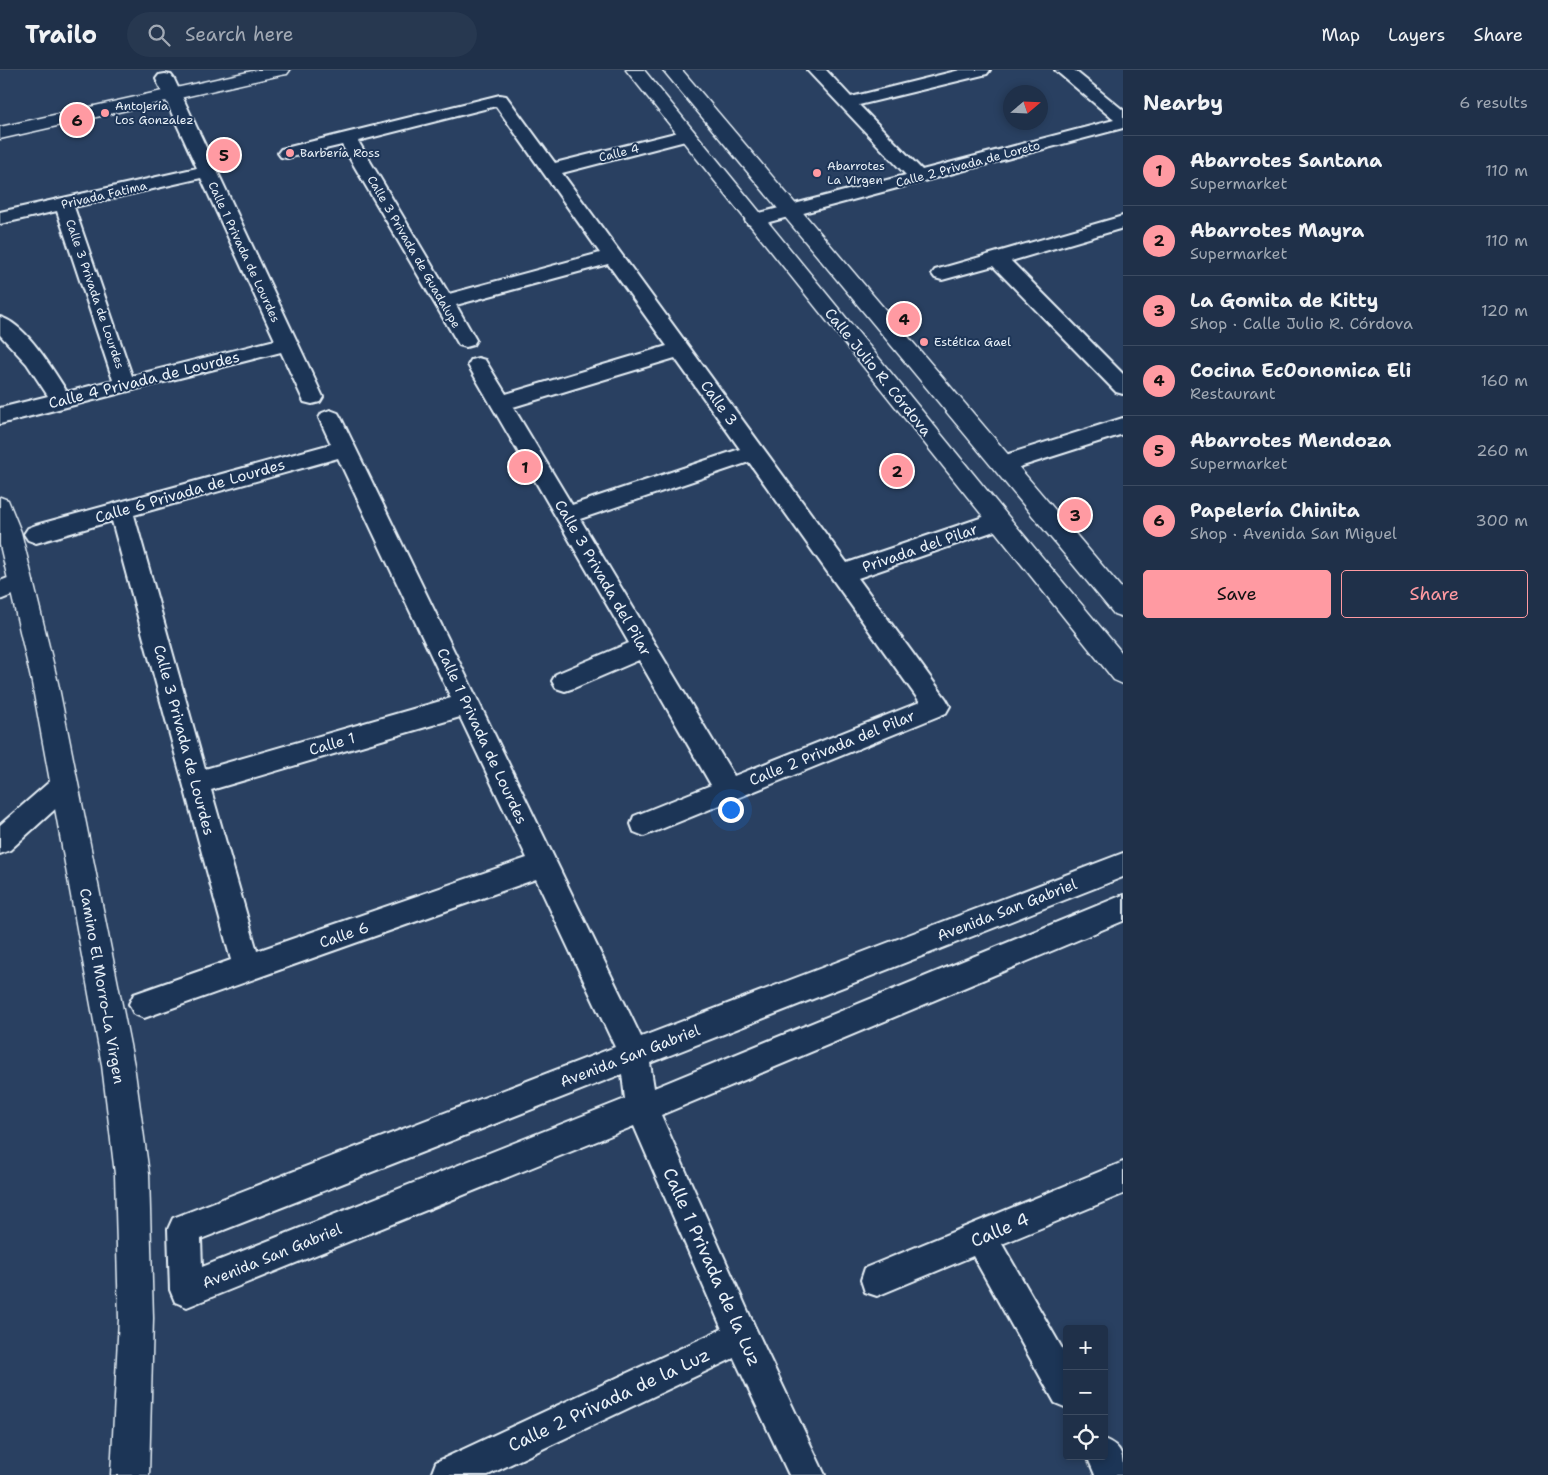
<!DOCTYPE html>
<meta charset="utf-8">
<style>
body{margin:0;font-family:"Shantell Sans",sans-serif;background:#273850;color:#f1f3f6}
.controls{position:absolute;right:15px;bottom:15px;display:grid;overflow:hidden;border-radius:5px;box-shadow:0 2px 8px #0003}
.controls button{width:45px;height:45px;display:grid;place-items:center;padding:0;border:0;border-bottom:1px solid #3c4b61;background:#1f3049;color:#f1f3f6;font:25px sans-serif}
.compass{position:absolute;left:1003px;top:15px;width:45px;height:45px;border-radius:50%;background:#1f3049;box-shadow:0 2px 8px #0003;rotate:71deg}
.you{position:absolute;left:730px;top:739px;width:18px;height:18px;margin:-12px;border:4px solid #fff;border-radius:50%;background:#1a73e8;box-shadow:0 0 0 8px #1a73e833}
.badge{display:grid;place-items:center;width:32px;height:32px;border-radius:50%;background:#ff9aa2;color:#111;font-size:16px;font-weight:700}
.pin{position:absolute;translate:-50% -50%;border:2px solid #fff;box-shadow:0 1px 5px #0006}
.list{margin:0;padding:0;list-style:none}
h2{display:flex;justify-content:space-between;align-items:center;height:65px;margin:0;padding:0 20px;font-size:21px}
h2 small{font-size:16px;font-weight:400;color:#a1a9b4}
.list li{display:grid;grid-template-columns:32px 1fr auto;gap:15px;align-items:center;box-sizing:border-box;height:70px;padding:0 20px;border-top:1px solid #3c4b61}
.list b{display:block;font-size:19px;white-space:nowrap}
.list p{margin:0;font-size:16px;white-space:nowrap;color:#a1a9b4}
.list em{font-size:16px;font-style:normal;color:#a1a9b4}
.actions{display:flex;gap:10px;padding:15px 20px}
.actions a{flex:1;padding:11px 0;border:1px solid #ff9aa2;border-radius:5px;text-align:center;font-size:18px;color:#ff9aa2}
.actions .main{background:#ff9aa2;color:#111}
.icon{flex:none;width:28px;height:28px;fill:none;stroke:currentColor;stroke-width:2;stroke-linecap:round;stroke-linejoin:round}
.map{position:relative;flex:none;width:1123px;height:1405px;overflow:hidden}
header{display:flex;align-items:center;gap:30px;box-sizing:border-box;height:70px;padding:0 25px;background:#1f3049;border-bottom:1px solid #3c4b61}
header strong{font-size:24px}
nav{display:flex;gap:28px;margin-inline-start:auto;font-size:18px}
.search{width:350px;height:45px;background:#273850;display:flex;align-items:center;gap:12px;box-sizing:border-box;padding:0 18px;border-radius:28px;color:#a1a9b4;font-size:19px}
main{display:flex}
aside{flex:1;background:#1f3049}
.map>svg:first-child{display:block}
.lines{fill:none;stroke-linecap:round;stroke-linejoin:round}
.street-casing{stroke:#e8f1f8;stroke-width:4}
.secondary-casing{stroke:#e8f1f8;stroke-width:3}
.street{fill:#1d3557;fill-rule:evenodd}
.secondary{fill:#1d3557;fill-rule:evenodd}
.poi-dot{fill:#ff9aa2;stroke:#1d3557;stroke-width:2}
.labels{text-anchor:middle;stroke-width:4;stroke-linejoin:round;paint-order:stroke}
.far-poi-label{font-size:12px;fill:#e8f1f8;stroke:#1d3557;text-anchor:start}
.far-street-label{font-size:12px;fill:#e8f1f8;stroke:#1d3557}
.street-label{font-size:15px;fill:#e8f1f8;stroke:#1d3557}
.near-street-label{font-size:18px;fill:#e8f1f8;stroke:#1d3557}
</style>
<header>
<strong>Trailo</strong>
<div class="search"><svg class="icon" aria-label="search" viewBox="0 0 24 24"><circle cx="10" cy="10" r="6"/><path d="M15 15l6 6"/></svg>Search here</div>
<nav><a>Map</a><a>Layers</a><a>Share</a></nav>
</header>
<main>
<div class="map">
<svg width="1123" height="1405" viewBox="0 0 1123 1405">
<rect width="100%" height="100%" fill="#294061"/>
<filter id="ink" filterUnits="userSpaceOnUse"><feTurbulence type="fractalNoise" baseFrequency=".02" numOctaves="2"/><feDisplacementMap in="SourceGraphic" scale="10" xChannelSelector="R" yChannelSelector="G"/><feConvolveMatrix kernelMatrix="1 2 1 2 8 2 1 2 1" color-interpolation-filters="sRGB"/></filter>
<g filter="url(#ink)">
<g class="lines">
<defs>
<path id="street" d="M807,0h19l25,27 109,-27h30l-3,4 -128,31 63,65 192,-50 -59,-50h19l49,40v18l-361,96 -7,2 -7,-2 -3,-4 3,-4 158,-41z
M165,4l6,1 3,4 149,318 -3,5 -8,2 -8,-2 -23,-50 -281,72v-16l48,-12 -21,-32 -27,-29v-18c26,7 53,53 67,75l46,-12 -56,-169 -57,13v-12l197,-44 -41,-89 3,-4zM201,108l74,162 -143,36 -58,-169z
M500,25l6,1 49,67 132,-33 6,1 3,4 -3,4 -131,34 285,390 151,-51 8,3 3,6 -3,6 -148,51 88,121 4,7 -4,7 -292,119 -10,4 -10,-4 -3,-8 3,-8 77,-31 -72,-125 -65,28 -9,3 -9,-3 -4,-7 4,-7 73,-31 -161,-278 3,-5 7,-2 7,2 21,34 161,-48 -59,-82 -152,41 20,35 -3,5 -7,2 -7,-2 -117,-200 -55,13 -6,-1 -3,-4 3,-4zM496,36l104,147 -151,41 -91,-153zM675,288l65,91 -168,56 -59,-98zM749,392l171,240 -186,74 -154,-257z
M1123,146v12l-112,33 112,113v20l-7,-2 -123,-126 -51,14 -7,-2 -3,-4 3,-4z
M330,340l8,3 3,5 300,619 482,-184v24l-473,186 4,25 469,-193v26l-462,194 93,210 71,150h-36l-55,-117 -246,117h-57l5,-13 286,-133 -88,-203 -447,181 -12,-5 -5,-12 -2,-61 5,-11 442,-171 -79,-168 -392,139 -10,-4 -5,-10 5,-10 97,-34 -119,-439 -76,22 -8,-3 -4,-6 4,-6 8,-3 295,-81 -12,-26 3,-5zM338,388l113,240 -246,71 -71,-254zM460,647l67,141 -270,93 -46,-161zM622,1004l3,25 -423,168 -1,-28z
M1123,348v16l-119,38 -8,-2 -3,-6 3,-6z
M21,503l8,3 4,6 -4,6 -29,12v-19z
M64,704l9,3 4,8 -4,8 -63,57 -10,4v-29l55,-48z
M1123,1092v32l-121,50 65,113v51l-12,-5 -82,-147 -96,40 -12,-4 -4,-12 4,-12z
M1104,1369c19,8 19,16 19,36h-28l-8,-19h17z"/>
<path id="secondary" d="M257,0h33l-3,4 -6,1 -281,64v-12z
M626,0h18l363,445 116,139v30l-9,-4z
M663,0h19l441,520v27l-9,-3z
M0,427l8,3 13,32 37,151 76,382 15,109 4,144 -4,157h-38l8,-157 -4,-144 -13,-109 -70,-382 -32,-138z"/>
</defs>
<!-- street casing -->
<use href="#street" class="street-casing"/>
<!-- secondary casing -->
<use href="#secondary" class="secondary-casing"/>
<!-- street -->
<use href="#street" class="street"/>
<!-- secondary -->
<use href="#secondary" class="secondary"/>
</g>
</g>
<!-- markers -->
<g class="poi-dot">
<circle cx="105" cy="43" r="5"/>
<circle cx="290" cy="83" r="5"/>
<circle cx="817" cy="103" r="5"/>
<circle cx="924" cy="272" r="5"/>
</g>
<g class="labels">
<!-- far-poi labels -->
<g class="far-poi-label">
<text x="115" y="40">Antojería<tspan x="115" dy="14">Los Gonzalez</tspan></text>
<text x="300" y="87">Barbería Ross</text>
<text x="827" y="100">Abarrotes<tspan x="827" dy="14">La Virgen</tspan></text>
<text x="934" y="276">Estética Gael</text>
</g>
<!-- far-street labels -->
<g class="far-street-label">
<text transform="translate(619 83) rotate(-14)" y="4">Calle 4</text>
<text transform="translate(968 94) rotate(-15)" y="4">Calle 2 Privada de Loreto</text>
<text transform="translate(104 125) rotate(-13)" y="4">Privada Fatima</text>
<text transform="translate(244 182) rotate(65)" y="4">Calle 1 Privada de Lourdes</text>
<text transform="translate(414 182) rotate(60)" y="4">Calle 3 Privada de Guadalupe</text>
<text transform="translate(95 224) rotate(71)" y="4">Calle 3 Privada de Lourdes</text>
</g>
<!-- street labels -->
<g class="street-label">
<text transform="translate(878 302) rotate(51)" y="5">Calle Julio R. Córdova</text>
<text transform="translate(144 310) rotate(-14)" y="5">Calle 4 Privada de Lourdes</text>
<text transform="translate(719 333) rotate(54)" y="5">Calle 3</text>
<text transform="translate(190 421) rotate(-16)" y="5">Calle 6 Privada de Lourdes</text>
<text transform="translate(920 478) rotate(-19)" y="5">Privada del Pilar</text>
<text transform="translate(603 508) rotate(60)" y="5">Calle 3 Privada del Pilar</text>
<text transform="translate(482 666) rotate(65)" y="5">Calle 1 Privada de Lourdes</text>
<text transform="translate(184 670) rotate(75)" y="5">Calle 3 Privada de Lourdes</text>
<text transform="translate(332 674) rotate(-16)" y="5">Calle 1</text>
<text transform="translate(832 678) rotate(-22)" y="5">Calle 2 Privada del Pilar</text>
<text transform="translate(1007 840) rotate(-21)" y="5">Avenida San Gabriel</text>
<text transform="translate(344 865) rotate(-19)" y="5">Calle 6</text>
<text transform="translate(102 916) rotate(80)" y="5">Camino El Morro-La Virgen</text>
<text transform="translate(630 986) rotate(-21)" y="5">Avenida San Gabriel</text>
<text transform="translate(272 1186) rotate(-22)" y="5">Avenida San Gabriel</text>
</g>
<!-- near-street labels -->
<g class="near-street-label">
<text transform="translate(1000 1160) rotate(-23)" y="6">Calle 4</text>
<text transform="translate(712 1197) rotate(66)" y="6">Calle 1 Privada de la Luz</text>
<text transform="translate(609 1330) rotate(-25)" y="6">Calle 2 Privada de la Luz</text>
</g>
</g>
</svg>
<div class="controls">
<button>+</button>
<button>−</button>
<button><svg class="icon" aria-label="locate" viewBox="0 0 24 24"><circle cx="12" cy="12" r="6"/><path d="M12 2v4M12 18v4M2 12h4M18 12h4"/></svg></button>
</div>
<svg class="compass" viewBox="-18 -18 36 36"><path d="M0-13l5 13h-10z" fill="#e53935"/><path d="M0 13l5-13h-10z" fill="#a1a9b4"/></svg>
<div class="you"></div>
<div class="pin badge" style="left:525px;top:397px">1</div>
<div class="pin badge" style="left:897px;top:401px">2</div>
<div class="pin badge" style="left:1075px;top:445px">3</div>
<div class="pin badge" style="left:904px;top:249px">4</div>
<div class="pin badge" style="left:224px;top:85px">5</div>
<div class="pin badge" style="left:77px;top:50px">6</div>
</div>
<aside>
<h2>Nearby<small>6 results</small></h2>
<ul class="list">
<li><span class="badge">1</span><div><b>Abarrotes Santana</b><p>Supermarket</p></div><em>110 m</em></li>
<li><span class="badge">2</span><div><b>Abarrotes Mayra</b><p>Supermarket</p></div><em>110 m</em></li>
<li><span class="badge">3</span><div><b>La Gomita de Kitty</b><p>Shop · Calle Julio R. Córdova</p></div><em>120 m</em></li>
<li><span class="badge">4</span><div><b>Cocina Ec0onomica Eli</b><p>Restaurant</p></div><em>160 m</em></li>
<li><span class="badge">5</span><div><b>Abarrotes Mendoza</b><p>Supermarket</p></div><em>260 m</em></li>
<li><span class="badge">6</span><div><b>Papelería Chinita</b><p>Shop · Avenida San Miguel</p></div><em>300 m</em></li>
</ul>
<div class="actions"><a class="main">Save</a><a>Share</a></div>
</aside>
</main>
